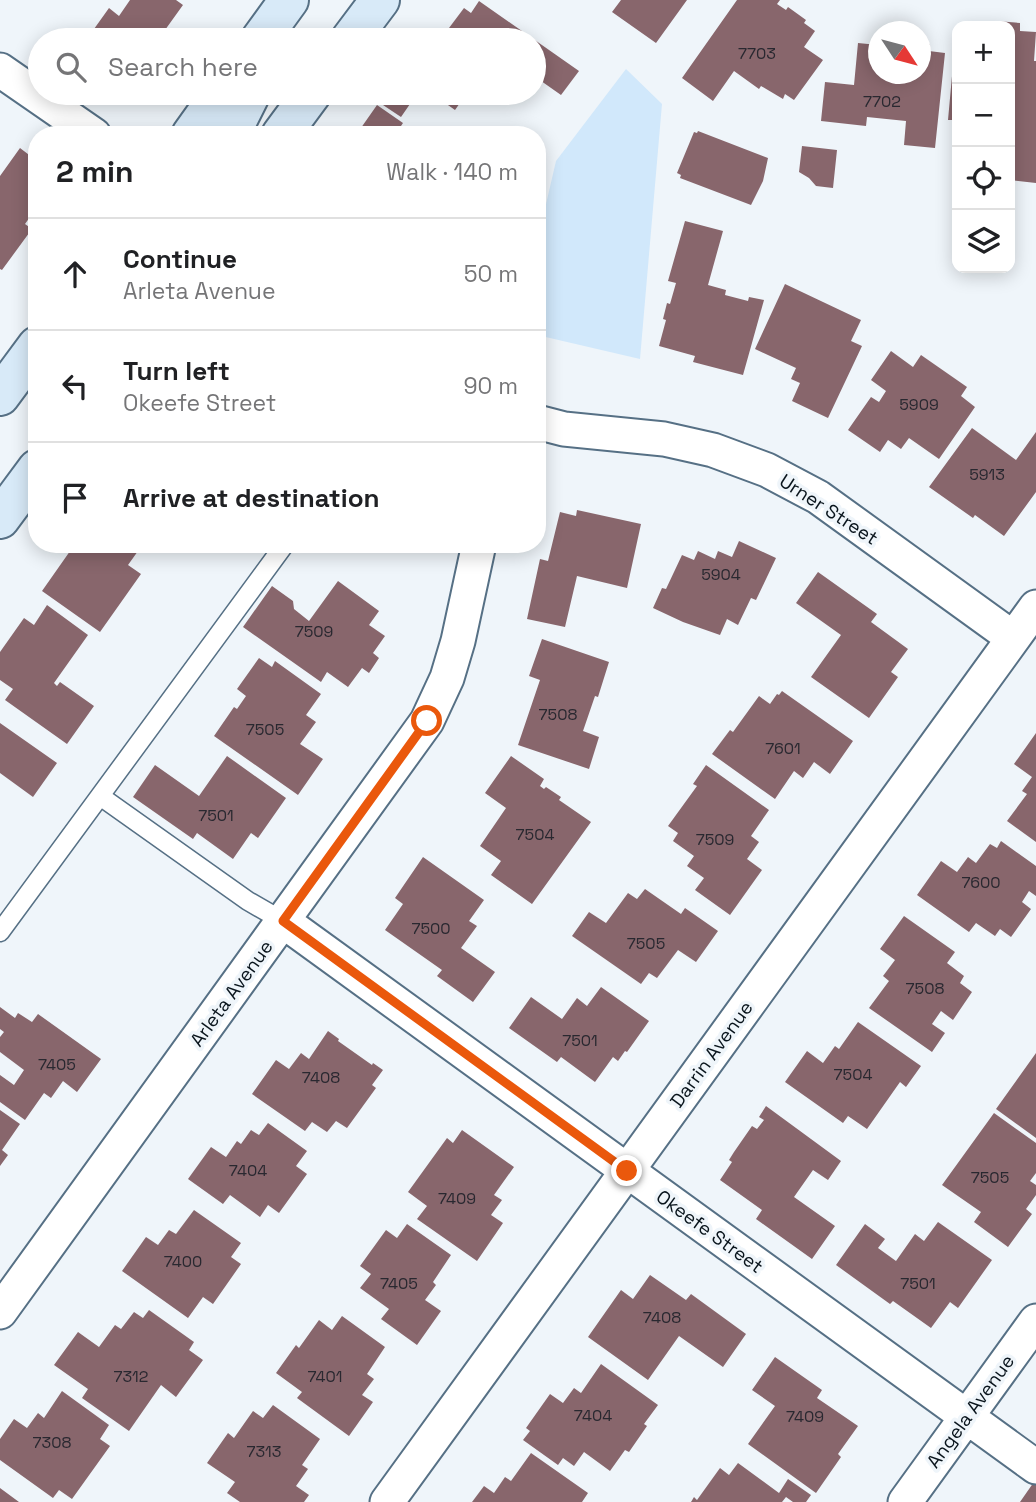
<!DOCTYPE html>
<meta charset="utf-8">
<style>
body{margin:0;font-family:"Space Grotesk",sans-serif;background:#f2f2f2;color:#202124}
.controls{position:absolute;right:21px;top:21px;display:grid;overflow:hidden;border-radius:14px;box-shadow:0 4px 18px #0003}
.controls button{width:63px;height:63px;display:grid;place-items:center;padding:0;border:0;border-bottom:2px solid #e0e0e0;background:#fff;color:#202124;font:35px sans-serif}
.compass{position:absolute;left:868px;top:21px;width:63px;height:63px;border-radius:50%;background:#fff;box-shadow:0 4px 18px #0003;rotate:126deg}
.stop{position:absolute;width:21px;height:21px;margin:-16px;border:5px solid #ea580c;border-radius:50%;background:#fff}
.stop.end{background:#ea580c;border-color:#fff;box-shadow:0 2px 7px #0008}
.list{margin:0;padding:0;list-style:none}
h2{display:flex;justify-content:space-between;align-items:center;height:91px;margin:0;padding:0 28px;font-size:30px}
h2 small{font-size:23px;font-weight:400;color:#757577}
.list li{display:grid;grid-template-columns:46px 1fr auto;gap:21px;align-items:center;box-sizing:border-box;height:112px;padding:0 28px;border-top:2px solid #e0e0e0}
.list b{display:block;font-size:26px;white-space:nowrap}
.list p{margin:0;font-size:23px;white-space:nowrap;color:#757577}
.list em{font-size:23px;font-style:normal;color:#757577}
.icon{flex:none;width:38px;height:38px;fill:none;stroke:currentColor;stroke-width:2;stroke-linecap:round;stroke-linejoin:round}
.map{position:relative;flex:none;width:1036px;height:1502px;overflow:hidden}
.search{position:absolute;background:#fff;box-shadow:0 4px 18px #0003;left:28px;top:28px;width:518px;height:77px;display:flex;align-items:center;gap:18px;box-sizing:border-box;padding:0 24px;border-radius:38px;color:#757577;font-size:26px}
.panel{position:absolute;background:#fff;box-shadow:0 4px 18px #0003;left:28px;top:126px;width:518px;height:427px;border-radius:28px}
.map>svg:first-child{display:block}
.green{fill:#d1e8fb}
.building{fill:#88666c}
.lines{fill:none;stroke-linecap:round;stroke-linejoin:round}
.service-casing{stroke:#567085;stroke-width:21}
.minor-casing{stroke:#567085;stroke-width:37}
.secondary-casing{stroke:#567085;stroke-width:42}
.service{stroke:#fff;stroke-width:18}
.minor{stroke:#fff;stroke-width:33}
.secondary{stroke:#d8eaf8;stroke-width:38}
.route{stroke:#ea580c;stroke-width:9}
.labels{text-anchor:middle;stroke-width:7;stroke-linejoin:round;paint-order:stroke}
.number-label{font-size:16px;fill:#292830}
.street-label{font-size:19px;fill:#09141c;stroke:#eff5fa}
</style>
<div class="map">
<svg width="1036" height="1502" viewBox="0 0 1036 1502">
<rect width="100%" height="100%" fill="#eff5fa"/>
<!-- green -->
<path class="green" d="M626,69l36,35 -22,255 -103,-24v-92l19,-82z"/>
<!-- building -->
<path class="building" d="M130,0h46l7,5 -18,25 4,3 -5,7h-72l1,-1 -4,-3 20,-28 10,8z
M621,0h66l-31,43 -44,-31z
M737,0h43l-3,4 9,6 2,-3 18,13 -2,3 11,8 -11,16 19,13 -29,40 -9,-6 -2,5 -22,-13 -2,3 -25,-18 -21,30 -31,-23z
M479,1l100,70 -18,24 -27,-19v-16l4,-7 -4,5v-18h-94l24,-32 7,5z
M997,21l23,2v8l16,1 -2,29h2v122l-26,-3v-154h-13z
M858,43l20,2v29h42v-31l10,1 -1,7 16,2 -10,95 -31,-3 2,-24 -39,-4 -1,9 -45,-5 4,-39 29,3z
M955,43l2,1v76h-9z
M387,93h27l-7,9 3,2 -9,13 -21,-14z
M431,93h36l-12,17z
M377,105l26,18 -8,12h-39z
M698,131l70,27 -5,23 -12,24 -71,-27 1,-3 -4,-2 17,-41 3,1z
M802,146l35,4 -4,38 -17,-2 -7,-8 -10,-6z
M20,148l17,13v35l-2,2 2,1v8l-12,17 7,5 -30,41 -2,-1v-93z
M685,221l38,10 -15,54 18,5 -1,5 23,6 1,-4 15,3 -21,75 -50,-13 2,-6 -36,-10 7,-26 -3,-1 4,-16 3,1 6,-21 -8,-2z
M785,284l76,36 -10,21 11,5 -34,72 -36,-17 8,-18 -9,-4 5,-11 -41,-19z
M891,351l22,16 8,-12 46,32 -6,9 14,11 -36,52 -30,-21 -8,11 -13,-9 -8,12 -32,-22 23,-33 8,5 7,-11 -15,-11z
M972,428l44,32 20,-28v60l-32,44 -29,-21 -2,3 -44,-31z
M577,510l64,14 -14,64 -50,-12 -12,51 -38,-8 13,-60 8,2 12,-49 16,4z
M739,541l37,17 -20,42 -5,-2 -13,27 -11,-6 -7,16 -37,-13 -30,-14 9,-20 4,1 16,-34 12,5 4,-9 17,8 3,-8 14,6z
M75,544h68l-15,21 13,9 -41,58 -58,-41z
M818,572l59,42 -6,8 37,27 -17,23 7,5 -29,41 -58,-41 30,-42 -45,-32z
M338,581l41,30 -10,14 16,11 -12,17 6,5 -10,15 -7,-5 -14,19 -21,-15 -6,10 -78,-55 29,-41 21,15 1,8 15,12z
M47,605l41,30 -34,48 3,3 3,-4 34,24 -27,38 -62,-44 8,-11 -13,-9v-28l24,-34 10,7z
M542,639l67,23 -11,35 -3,-1 -12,35 16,6 -10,32 -71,-24 22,-65 -11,-4z
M259,658l13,9 3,-6 46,33 -15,21 10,7 -16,22 23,15 -25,36 -84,-59 20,-29 3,2 9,-13 -9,-7z
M782,691l71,50 -23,33 -16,-12 -11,16 -9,-7 -19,28 -63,-45 18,-24 3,2 26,-36 11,8 7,-10 2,1z
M0,723l57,40 -24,34 -33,-24z
M1036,733v109l-29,-21 20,-27 -5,-3 10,-14 -18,-13z
M227,756l59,42 -28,40 -7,-5 -18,26 -36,-26 -4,6 -60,-42 22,-32 44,31z
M511,756l33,23 -4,7 4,3 2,-2 15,10 -2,3 32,22 -59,82 -41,-29 10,-14 -21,-15 26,-38 -21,-15z
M706,765l63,45 -18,26 8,6 -12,17 15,11 -32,45 -35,-25 9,-12 -17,-12 7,-10 -21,-15 5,-8 -10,-7 29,-40 -4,-2z
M1001,841l35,25v30l-7,-5 -7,11 9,7 -20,28 -11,-8 -5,7 -19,-13 -7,9 -52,-37 24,-34 16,11 11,-15 8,6 14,-19 7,4z
M423,857l61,43 -15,21 8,5 -16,22 34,24 -22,30 -36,-26 5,-6 -57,-40 18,-26 -8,-6z
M645,889l36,25 4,-6 33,23 -22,31 -18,-12 -21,28 -8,-5 -8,11 -69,-48 17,-24 17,11 22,-30 9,6z
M904,916l51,36 -8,11 17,13 -4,7 12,9 -19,28 -12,-9 -9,13 13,9 -13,19 -63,-44 20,-27 -6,-5 12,-16 -15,-11z
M601,987l48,34 -22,31 -2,-1 -7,10 -5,-4 -18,25 -34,-25 -4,5 -48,-34 22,-31 31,22 15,-21 10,8z
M0,1007l15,11 3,-5 14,9 6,-8 63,45 -24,33 -14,-11 -12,17 -7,-5 -19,27 -25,-18v-27l14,10 10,-15 -24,-18v-15l4,-5 -4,-3z
M858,1022l63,44 -15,21 -6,-5 -33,47 -19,-13 -5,7 -58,-41 22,-31 16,12 12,-17 4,3z
M328,1031l11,8 -1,2 34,24 1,-2 10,7 -11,15 4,3 -29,40 -11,-7 -9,11 -15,-10 -7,9 -53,-37 24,-34 13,9 12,-16 8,6z
M1036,1053v85l-40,-29z
M766,1106l75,55 -13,19 -15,-10 -19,27 41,29 -23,33 -56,-40 6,-9 -42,-30 12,-18 -3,-2 5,-8 18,-26 5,3 7,-9 -5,-3z
M0,1110l20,14 -18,26 6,5 -8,11z
M994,1113l42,30v30l-6,8 6,4v10l-10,14 6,5 -24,33 -34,-25 7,-10 -39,-27z
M268,1123l39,28 -11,15 11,8 -28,39 -11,-8 -8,12 -30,-22 -7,9 -35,-25 23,-32 15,10 11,-16 4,3 10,-14 8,5z
M462,1130l52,37 -20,28 8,5 -11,15 12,8 -26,38 -60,-42 10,-13 -19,-14 39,-54 6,5z
M194,1210l47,33 -10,14 10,7 -28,40 -10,-7 -15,21 -66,-47 24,-34 12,8 11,-15 7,4z
M938,1222l54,38 -34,48 -8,-6 -19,26 -38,-27 -3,3 -54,-39 29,-41 20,15 -7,9 18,13 19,-27 9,7z
M407,1224l44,31 -18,27 3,3 -11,15 16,11 -24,34 -36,-26 8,-10 -29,-21 11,-14 -11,-8 26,-36 11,8z
M650,1275l36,25 5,-6 55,40 -23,33 -44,-31 -31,44 -60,-43 33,-47 12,9z
M149,1310l45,32 -5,8 14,10 -27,37 -15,-12 -32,46 -47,-33 6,-9 -34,-24 24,-33 21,15 16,-22 6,4 13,-17 9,6z
M342,1316l43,31 -18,27 7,5 -12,16 11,7 -24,34 -52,-38 5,-6 -26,-19 20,-28 3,3 20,-28 13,10z
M775,1357l47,33 -5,8 41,28 -20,28 3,3 -25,36 -68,-49 27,-38 -23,-16z
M601,1364l57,41 -14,19 3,2 -18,26 -4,-2 -15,21 -26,-19 -10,14 -11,-8 -5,7 -35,-25 7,-9 -4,-3 24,-34 13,9 11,-15 7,5z
M62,1391l47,34 -9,14 10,7 -38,53 -13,-9 -6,8 -53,-38v-21l14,-20 13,9 11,-15 6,5z
M273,1405l47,34 -18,26 6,4 -12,17 13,9 -5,7h-64l-13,-9 8,-11 -28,-19 21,-30 6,5 19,-27 10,7z
M531,1453l57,40 -6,9h-110l12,-16 10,7 11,-16 6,4z
M738,1463l41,30 9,-14 23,16 -5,7h-13l-7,-5 -4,5h-91l3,-5 3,3 23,-32 9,7z
M1036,1479v23h-16z
M0,1488l19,14h-19z"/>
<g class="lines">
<defs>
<path id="service" d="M100,796l148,105 35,20
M0,932l285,-388"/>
<path id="minor" d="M0,70l94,65
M537,422l27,7 100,10 49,11 54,20 51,27 195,141
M283,921l753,546
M0,1312l427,-591 20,-43 11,-37 21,-97
M387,1502l649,-895
M905,1502l131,-181"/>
<path id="secondary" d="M260,40l29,-40
M350,40l30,-40
M191,135l30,-42
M230,135l21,-42
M281,135l31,-42
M0,396l37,-50
M0,519l37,-50"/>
</defs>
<!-- service casing -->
<use href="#service" class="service-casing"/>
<!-- minor casing -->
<use href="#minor" class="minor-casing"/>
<!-- secondary casing -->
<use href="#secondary" class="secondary-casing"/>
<!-- service -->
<use href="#service" class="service"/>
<!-- minor -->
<use href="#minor" class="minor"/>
<!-- secondary -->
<use href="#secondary" class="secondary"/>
</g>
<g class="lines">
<!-- route -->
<path class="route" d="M427,721l-144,200 344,250"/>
</g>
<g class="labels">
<!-- number labels -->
<g class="number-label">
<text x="757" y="59">7703</text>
<text x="882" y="107">7702</text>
<text x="919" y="410">5909</text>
<text x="987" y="480">5913</text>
<text x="721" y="580">5904</text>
<text x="314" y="637">7509</text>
<text x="558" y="720">7508</text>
<text x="265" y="735">7505</text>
<text x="783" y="754">7601</text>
<text x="216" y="821">7501</text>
<text x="535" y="840">7504</text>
<text x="715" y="845">7509</text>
<text x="981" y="888">7600</text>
<text x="431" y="934">7500</text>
<text x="646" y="949">7505</text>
<text x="925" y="994">7508</text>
<text x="580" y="1046">7501</text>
<text x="57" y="1070">7405</text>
<text x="853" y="1080">7504</text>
<text x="321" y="1083">7408</text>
<text x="248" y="1176">7404</text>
<text x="990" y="1183">7505</text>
<text x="457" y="1204">7409</text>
<text x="183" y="1267">7400</text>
<text x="399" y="1289">7405</text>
<text x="918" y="1289">7501</text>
<text x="662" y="1323">7408</text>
<text x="131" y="1382">7312</text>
<text x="325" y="1382">7401</text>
<text x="593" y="1421">7404</text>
<text x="805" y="1422">7409</text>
<text x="52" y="1448">7308</text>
<text x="264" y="1457">7313</text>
</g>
<!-- street labels -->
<g class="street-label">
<text transform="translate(829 509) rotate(33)" y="7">Urner Street</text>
<text transform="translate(231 993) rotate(-54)" y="7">Arleta Avenue</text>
<text transform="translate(711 1054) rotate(-54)" y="7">Darrin Avenue</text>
<text transform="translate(710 1231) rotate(36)" y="7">Okeefe Street</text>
<text transform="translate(970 1411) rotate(-54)" y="7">Angela Avenue</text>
</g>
</g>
</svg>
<div class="controls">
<button>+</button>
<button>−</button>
<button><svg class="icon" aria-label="locate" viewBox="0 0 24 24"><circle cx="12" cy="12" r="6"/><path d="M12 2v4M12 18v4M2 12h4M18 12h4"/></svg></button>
<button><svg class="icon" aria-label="layers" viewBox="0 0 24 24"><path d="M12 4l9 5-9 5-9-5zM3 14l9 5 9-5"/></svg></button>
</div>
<svg class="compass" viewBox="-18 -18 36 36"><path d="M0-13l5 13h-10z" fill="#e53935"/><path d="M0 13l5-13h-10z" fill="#757577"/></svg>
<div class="stop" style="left:427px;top:721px"></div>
<div class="stop end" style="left:627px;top:1171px"></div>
<div class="search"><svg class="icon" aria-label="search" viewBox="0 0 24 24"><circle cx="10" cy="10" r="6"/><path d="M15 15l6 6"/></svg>Search here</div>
<section class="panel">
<h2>2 min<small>Walk · 140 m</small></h2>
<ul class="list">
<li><svg class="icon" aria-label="ahead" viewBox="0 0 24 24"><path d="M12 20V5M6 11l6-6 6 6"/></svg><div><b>Continue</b><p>Arleta Avenue</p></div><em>50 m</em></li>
<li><svg class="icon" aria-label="left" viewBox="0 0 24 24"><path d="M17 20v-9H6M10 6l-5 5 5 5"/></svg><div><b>Turn left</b><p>Okeefe Street</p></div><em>90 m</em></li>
<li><svg class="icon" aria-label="arrive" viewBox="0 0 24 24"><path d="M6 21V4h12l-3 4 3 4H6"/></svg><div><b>Arrive at destination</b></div></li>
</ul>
</section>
</div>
